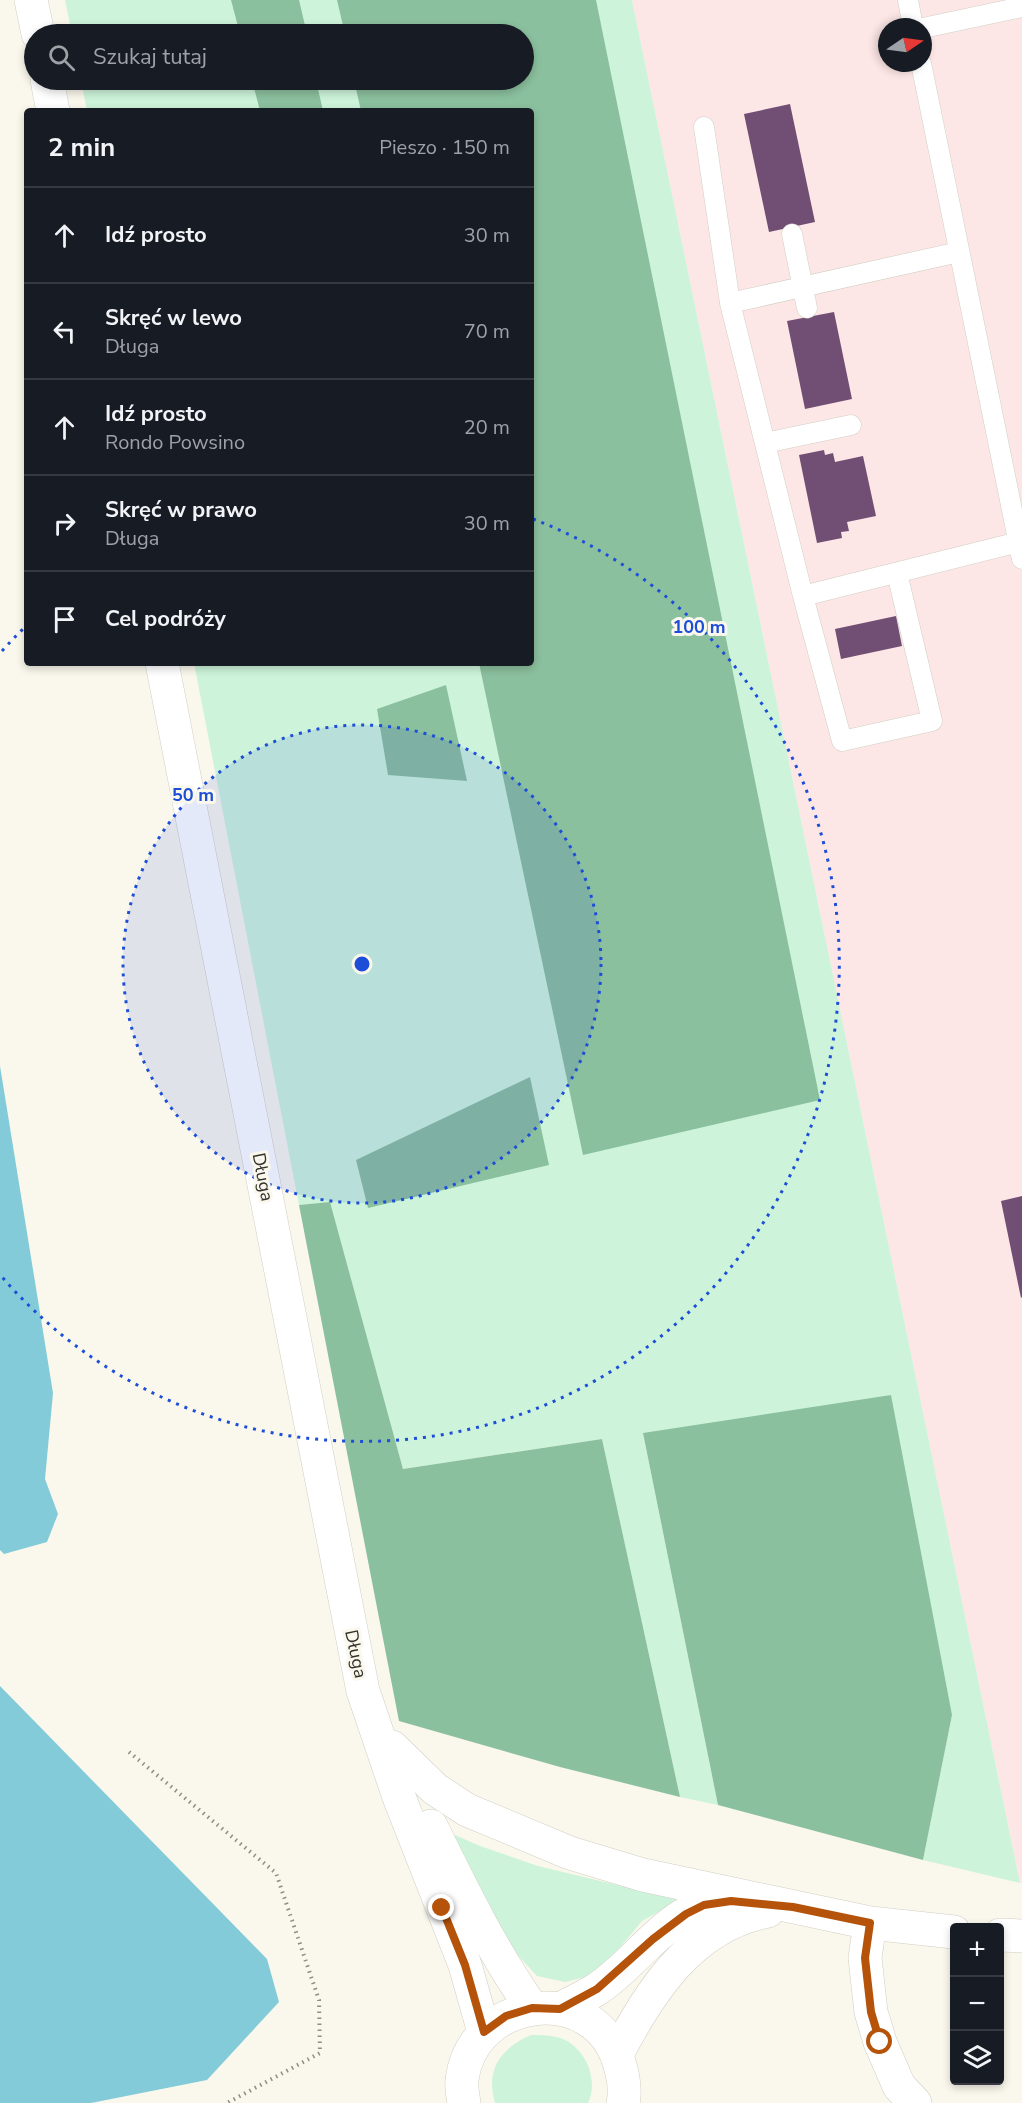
<!DOCTYPE html>
<html lang="pl">
<meta charset="utf-8">
<style>
body{margin:0;font-family:"Nunito Sans",sans-serif;background:#20242c;color:#f1f3f6}
.controls{position:absolute;right:18px;bottom:18px;display:grid;overflow:hidden;border-radius:6px;box-shadow:0 3px 9px #0003}
.controls button{width:54px;height:54px;display:grid;place-items:center;padding:0;border:0;border-bottom:2px solid #363941;background:#171b24;color:#f1f3f6;font:30px sans-serif}
.compass{position:absolute;left:878px;top:18px;width:54px;height:54px;border-radius:50%;background:#171b24;box-shadow:0 3px 9px #0003;rotate:77deg}
.stop{position:absolute;width:18px;height:18px;margin:-14px;border:4px solid #b45309;border-radius:50%;background:#fff}
.stop.end{background:#b45309;border-color:#fff;box-shadow:0 2px 6px #0008}
.list{margin:0;padding:0;list-style:none}
h2{display:flex;justify-content:space-between;align-items:center;height:78px;margin:0;padding:0 24px;font-size:26px}
h2 small{font-size:20px;font-weight:400;color:#9ea1a6}
.list li{display:grid;grid-template-columns:39px 1fr auto;gap:18px;align-items:center;box-sizing:border-box;height:96px;padding:0 24px;border-top:2px solid #363941}
.list b{display:block;font-size:22px;white-space:nowrap}
.list p{margin:0;font-size:20px;white-space:nowrap;color:#9ea1a6}
.list em{font-size:20px;font-style:normal;color:#9ea1a6}
.icon{flex:none;width:33px;height:33px;fill:none;stroke:currentColor;stroke-width:2;stroke-linecap:round;stroke-linejoin:round}
.map{position:relative;flex:none;width:1022px;height:2103px;overflow:hidden}
.search{position:absolute;background:#171b24;box-shadow:0 3px 9px #0003;left:24px;top:24px;width:510px;height:66px;display:flex;align-items:center;gap:15px;box-sizing:border-box;padding:0 21px;border-radius:33px;color:#9ea1a6;font-size:22px}
.panel{position:absolute;background:#171b24;box-shadow:0 3px 9px #0003;left:24px;top:108px;width:510px;height:558px;border-radius:6px}
.map>svg:first-child{display:block}
.industrial{fill:#fde7e6;fill-rule:evenodd}
.green{fill:#cdf4da}
.forest{fill:#8bc09e}
.water{fill:#83cbd8}
.building{fill:#714e74}
.lines{fill:none;stroke-linecap:round;stroke-linejoin:round}
.service-casing{stroke:#d1cfc4;stroke-width:21}
.minor-casing{stroke:#d1cfc4;stroke-width:34}
.secondary-casing{stroke:#d1cfc4;stroke-width:34}
.path{stroke:#8f8d86;stroke-width:4;stroke-dasharray:1.5 4.5;stroke-linecap:butt}
.service{stroke:#fff;stroke-width:20}
.minor{stroke:#fff;stroke-width:33}
.secondary{stroke:#fff;stroke-width:33}
.route{stroke:#b45309;stroke-width:8}
.ring{fill:none;stroke:#1d4ed8;stroke-width:3;stroke-dasharray:3 6}
.labels{text-anchor:middle;stroke-width:6;stroke-linejoin:round;paint-order:stroke}
.street-label{font-size:18px;fill:#32312c;stroke:#faf7ec}
.centre{fill:#1d4ed8;stroke:#faf7ec;stroke-width:3}
.ring-label{font-size:18px;text-anchor:middle;font-weight:bold;fill:#1d4ed8;stroke:#faf7ec;stroke-width:6;stroke-linejoin:round;paint-order:stroke}
</style>
<div class="map">
<svg width="1022" height="2103" viewBox="0 0 1022 2103">
<rect width="100%" height="100%" fill="#faf7ec"/>
<!-- industrial -->
<path class="industrial" d="M632,0h390v1883h-2zM887,27h36v36h-36z"/>
<!-- green -->
<path class="green" d="M65,0h567l388,1883 -97,-23 29,-145 -309,-282 75,372 -38,-8 -78,-358 -199,30 -73,-266 -31,2 -105,-542h337v-552h-444l-6,-31h443v-46h-452z
M448,1832l32,14 58,20 142,34 -38,21 -44,53 -33,8 -28,-6 -25,-27z
M531,2035c11,0 21,0 32,4 23,10 36,41 25,64h-93c-10,-34 6,-55 36,-68z"/>
<!-- forest -->
<path class="forest" d="M231,0h68l8,34h-67z
M337,0h259l224,1100 -237,55 -104,-492h52v-552h-170l-7,-31h170v-46h-179z
M252,80h64l7,31h-63z
M446,685l21,96 -79,-6 -11,-66z
M530,1077l19,88 -181,43 -12,-48z
M330,1202l73,267 199,-30 78,358 -120,-30 -161,-46 -100,-516z
M891,1395l61,320 -29,145 -205,-55 -75,-372z"/>
<!-- water -->
<path class="water" d="M0,1066l53,327 -8,86 13,35 -11,28 -43,12 -4,-4z
M0,1686l267,273 12,43 -72,78 -116,23h-91z"/>
<!-- building -->
<path class="building" d="M790,104l25,118 -46,10 -25,-118z
M834,312l18,87 -47,10 -18,-88z
M824,450l1,5 8,-2 2,9 28,-6 13,60 -29,6 2,9 -8,1 1,6 -25,5 -18,-88z
M896,616l6,30 -61,13 -6,-30z
M1022,1196v101l-1,1 -20,-97z"/>
<g class="lines">
<defs>
<path id="service" d="M908,0l5,27
M923,28l99,-21
M921,63l101,496
M704,127l26,176
M792,234l15,74
M959,252l-229,51 73,293 216,-54
M765,443l86,-18
M803,596l39,145 90,-20 -35,-148"/>
<path id="minor" d="M392,1747l43,42 32,21 103,43 73,22 227,48 84,9
M870,1923l-5,35 6,54 9,30 19,44 16,17
M1000,1935l22,1
M560,2009c12,-7 25,-12 37,-20 45,-29 79,-94 141,-88
M617,2054c33,-63 75,-129 151,-143"/>
<path id="secondary" d="M31,0l7,34
M47,80l6,31
M162,663l201,1028 36,106 66,168 19,67
M431,1826c31,63 61,125 101,182
M464,2103c-1,-7 -3,-16 -2,-23 10,-84 132,-100 157,-18 4,13 7,28 4,41"/>
</defs>
<!-- service casing -->
<use href="#service" class="service-casing"/>
<!-- minor casing -->
<use href="#minor" class="minor-casing"/>
<!-- secondary casing -->
<use href="#secondary" class="secondary-casing"/>
<!-- path -->
<path class="path" d="M129,1752l147,121 43,127 1,53 -93,50"/>
<!-- service -->
<use href="#service" class="service"/>
<!-- minor -->
<use href="#minor" class="minor"/>
<!-- secondary -->
<use href="#secondary" class="secondary"/>
</g>
<g class="lines">
<!-- route -->
<path class="route" d="M442,1908l23,57 19,67 22,-16 26,-8 28,1 37,-20 56,-50 33,-25 18,-9 27,-4 62,6 77,16 -5,35 6,54 9,30"/>
</g>
<!-- distance rings -->
<circle cx="362" cy="964" r="239" fill="#1d4ed8" fill-opacity=".12"/>
<g class="ring">
<circle cx="362" cy="964" r="239"/>
<path d="M2 651A477 477 0 0 1 25 627M533 519A477 477 0 1 1 2 1277"/>
</g>
<g class="labels">
<!-- street labels -->
<g class="street-label">
<text transform="translate(263 1177) rotate(79)" y="6">Długa</text>
<text transform="translate(356 1654) rotate(78)" y="6">Długa</text>
</g>
</g>
<circle cx="362" cy="964" r="9" class="centre"/>
<g class="ring-label">
<text x="699" y="633">100 m</text>
<text x="193" y="801">50 m</text>
</g>
</svg>
<div class="controls">
<button>+</button>
<button>−</button>
<button><svg class="icon" aria-label="layers" viewBox="0 0 24 24"><path d="M12 4l9 5-9 5-9-5zM3 14l9 5 9-5"/></svg></button>
</div>
<svg class="compass" viewBox="-18 -18 36 36"><path d="M0-13l5 13h-10z" fill="#e53935"/><path d="M0 13l5-13h-10z" fill="#9ea1a6"/></svg>
<div class="stop" style="left:880px;top:2042px"></div>
<div class="stop end" style="left:442px;top:1908px"></div>
<div class="search"><svg class="icon" aria-label="search" viewBox="0 0 24 24"><circle cx="10" cy="10" r="6"/><path d="M15 15l6 6"/></svg>Szukaj tutaj</div>
<section class="panel">
<h2>2 min<small>Pieszo · 150 m</small></h2>
<ul class="list">
<li><svg class="icon" aria-label="ahead" viewBox="0 0 24 24"><path d="M12 20V5M6 11l6-6 6 6"/></svg><div><b>Idź prosto</b></div><em>30 m</em></li>
<li><svg class="icon" aria-label="left" viewBox="0 0 24 24"><path d="M17 20v-9H6M10 6l-5 5 5 5"/></svg><div><b>Skręć w lewo</b><p>Długa</p></div><em>70 m</em></li>
<li><svg class="icon" aria-label="ahead" viewBox="0 0 24 24"><path d="M12 20V5M6 11l6-6 6 6"/></svg><div><b>Idź prosto</b><p>Rondo Powsino</p></div><em>20 m</em></li>
<li><svg class="icon" aria-label="right" viewBox="0 0 24 24"><path d="M7 20v-9h11M14 6l5 5-5 5"/></svg><div><b>Skręć w prawo</b><p>Długa</p></div><em>30 m</em></li>
<li><svg class="icon" aria-label="arrive" viewBox="0 0 24 24"><path d="M6 21V4h12l-3 4 3 4H6"/></svg><div><b>Cel podróży</b></div></li>
</ul>
</section>
</div>
